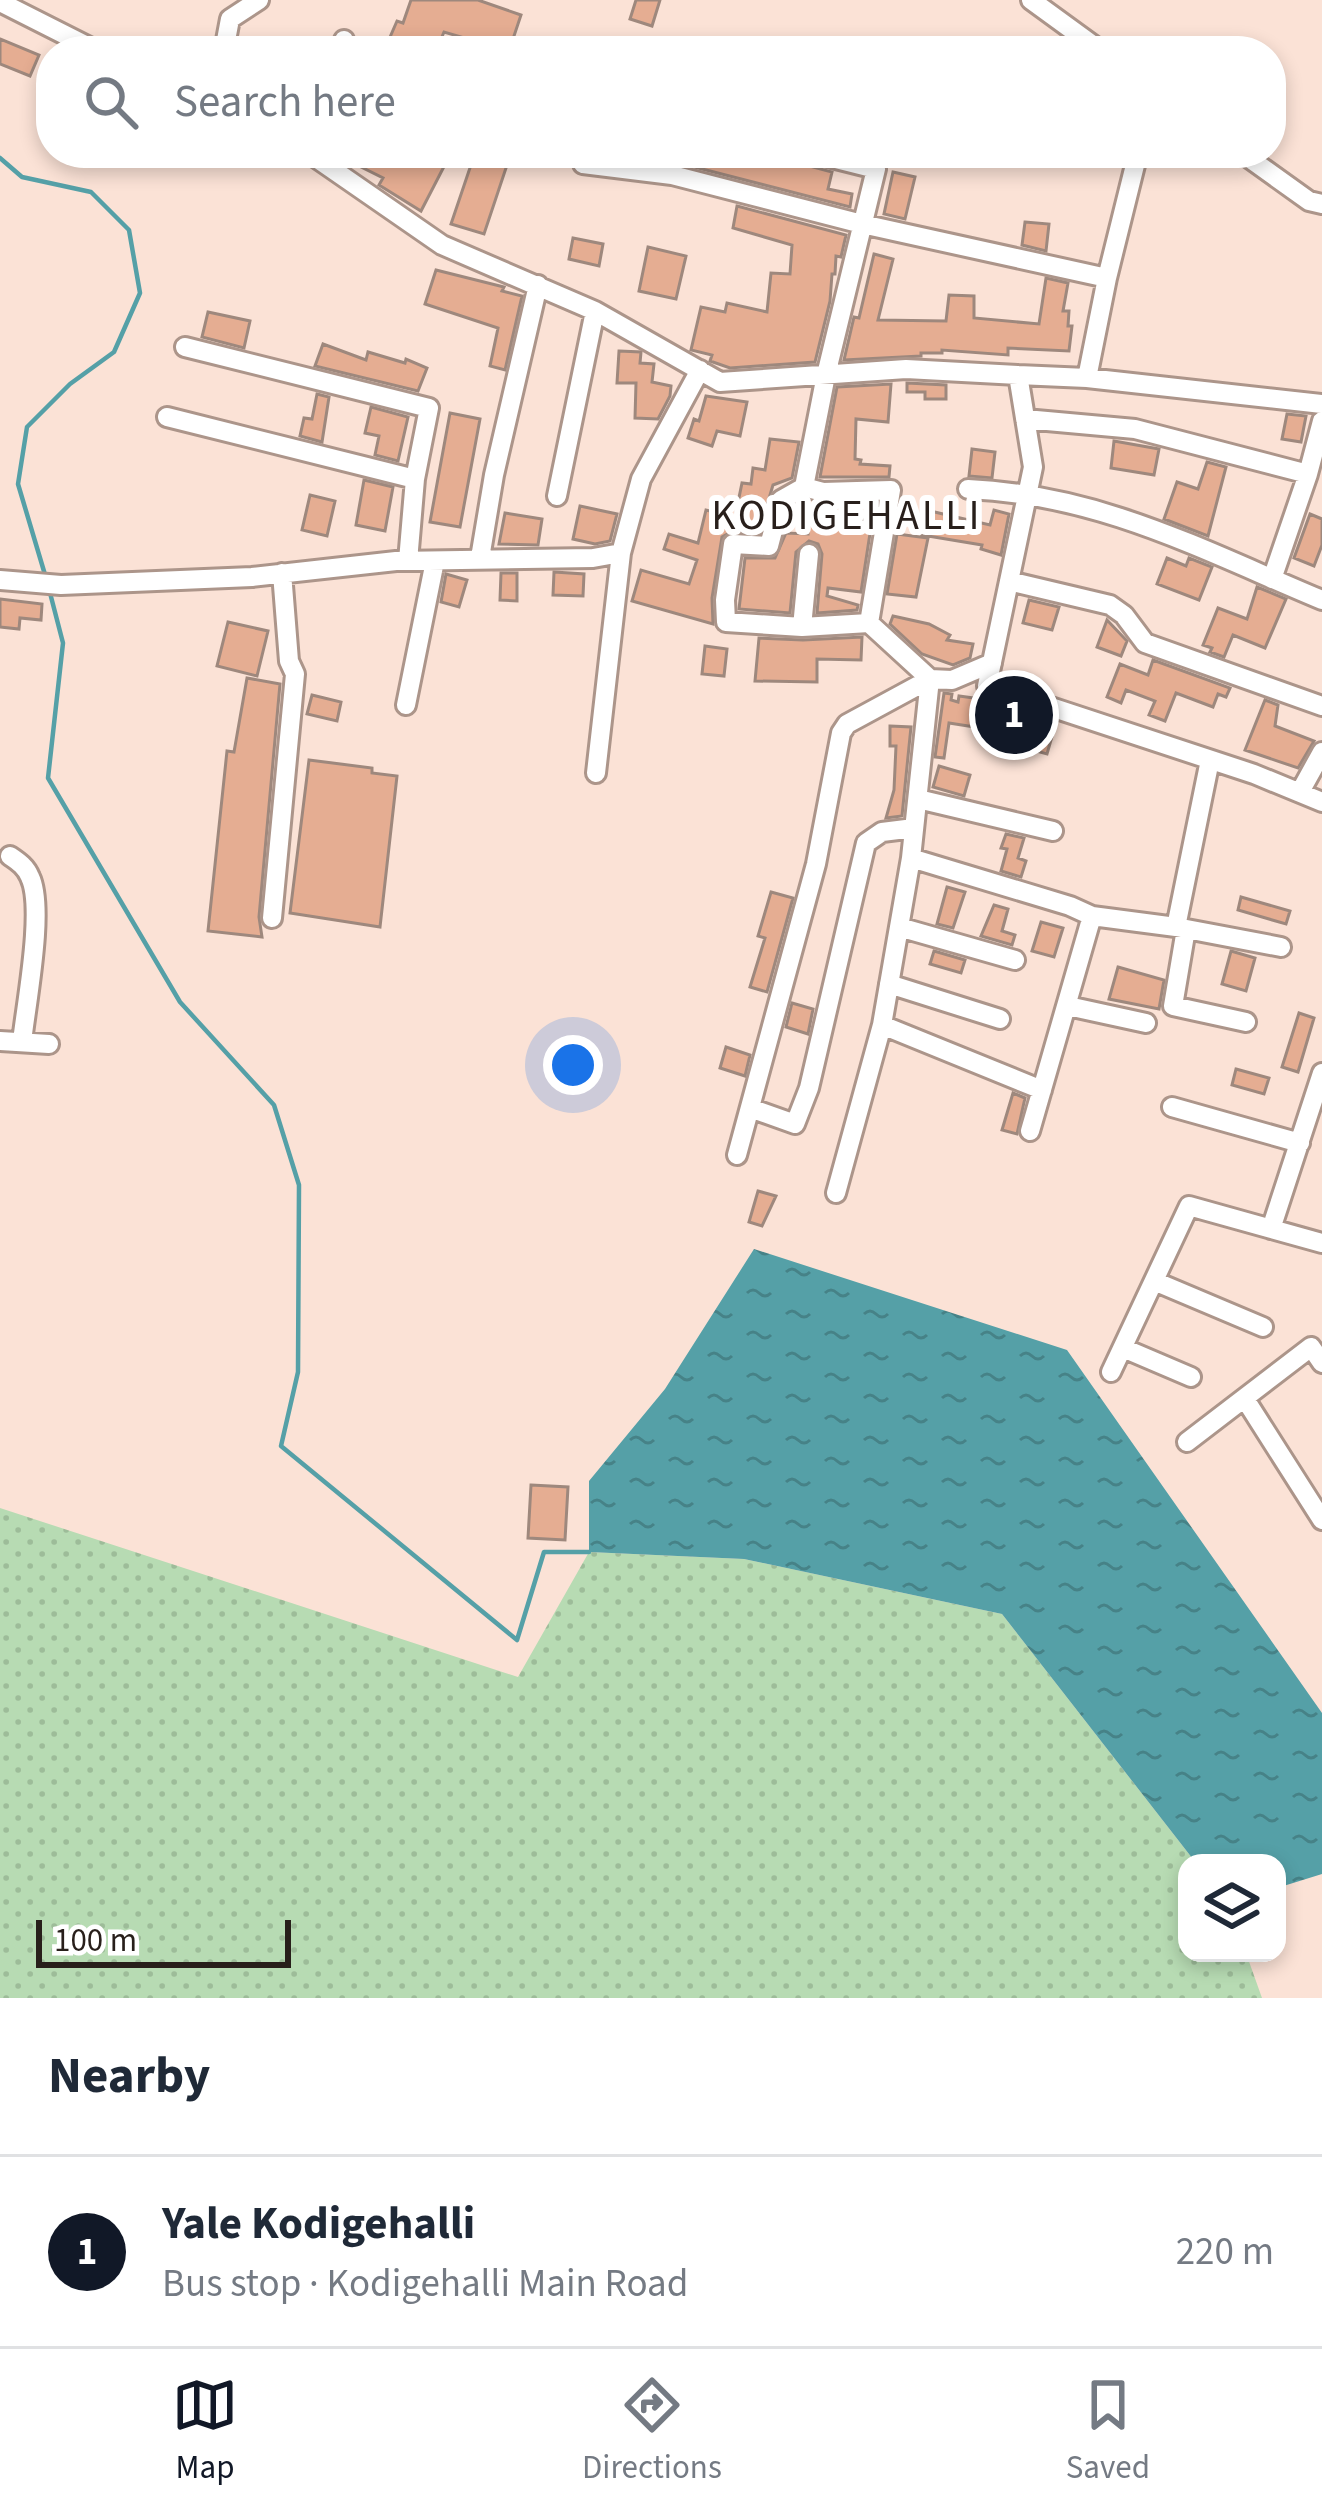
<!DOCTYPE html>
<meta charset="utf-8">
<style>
body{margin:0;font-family:"Source Sans 3",sans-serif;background:#f6f6f7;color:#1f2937}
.controls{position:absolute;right:36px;bottom:36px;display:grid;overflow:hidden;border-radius:24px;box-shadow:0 6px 18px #0003}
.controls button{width:108px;height:108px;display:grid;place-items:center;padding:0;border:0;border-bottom:3px solid #e0e1e3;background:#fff;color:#1f2937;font:60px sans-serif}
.scale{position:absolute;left:36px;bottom:30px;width:255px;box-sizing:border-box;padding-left:12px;border:6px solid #281f1b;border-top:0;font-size:33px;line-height:42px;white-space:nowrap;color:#281f1b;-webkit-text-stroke:9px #fff;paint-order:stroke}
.you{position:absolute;left:573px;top:1065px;width:42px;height:42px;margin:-30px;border:9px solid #fff;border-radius:50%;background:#1a73e8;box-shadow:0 0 0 18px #1a73e833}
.badge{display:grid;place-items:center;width:78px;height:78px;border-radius:50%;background:#111827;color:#fff;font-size:39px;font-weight:700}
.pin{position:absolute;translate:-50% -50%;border:6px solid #fff;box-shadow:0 3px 12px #0006}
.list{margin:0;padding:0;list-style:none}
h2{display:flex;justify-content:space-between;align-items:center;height:156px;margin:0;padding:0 48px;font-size:51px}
h2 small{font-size:39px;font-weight:400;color:#747a83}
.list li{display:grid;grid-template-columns:78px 1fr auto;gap:36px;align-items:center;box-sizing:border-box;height:192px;padding:0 48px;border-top:3px solid #e0e1e3}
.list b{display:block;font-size:45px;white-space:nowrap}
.list p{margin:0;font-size:39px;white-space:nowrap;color:#747a83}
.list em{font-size:39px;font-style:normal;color:#747a83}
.icon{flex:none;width:66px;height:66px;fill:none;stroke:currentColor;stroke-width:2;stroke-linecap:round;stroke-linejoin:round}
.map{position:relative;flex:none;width:1322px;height:1998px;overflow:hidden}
.search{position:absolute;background:#fff;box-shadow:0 6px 18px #0003;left:36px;right:36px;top:36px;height:132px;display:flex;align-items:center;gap:30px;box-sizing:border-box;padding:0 42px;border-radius:48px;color:#747a83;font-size:45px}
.sheet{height:348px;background:#fff}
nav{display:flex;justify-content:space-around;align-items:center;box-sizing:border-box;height:168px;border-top:3px solid #e0e1e3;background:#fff;font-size:33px;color:#747a83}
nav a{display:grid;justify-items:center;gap:6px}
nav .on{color:#111827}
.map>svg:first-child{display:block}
.grass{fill:url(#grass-dots)}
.water{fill:url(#water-ripples)}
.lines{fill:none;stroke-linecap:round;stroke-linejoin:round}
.stream{stroke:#55a0a7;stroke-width:4.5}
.building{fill:#e5ad92;stroke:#9e887d;stroke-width:3}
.minor-casing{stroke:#ac958a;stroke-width:24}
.minor{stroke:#fff;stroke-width:18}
.labels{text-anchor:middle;stroke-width:12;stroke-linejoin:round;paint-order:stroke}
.neighbourhood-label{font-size:42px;letter-spacing:3px;fill:#281f1b;stroke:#fff}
</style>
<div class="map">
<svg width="1322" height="1998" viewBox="0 0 1322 1998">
<defs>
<pattern id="grass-dots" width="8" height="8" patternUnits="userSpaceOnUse" patternTransform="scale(3)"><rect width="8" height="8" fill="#b7dbb3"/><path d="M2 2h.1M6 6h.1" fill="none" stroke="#9dbc99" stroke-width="1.8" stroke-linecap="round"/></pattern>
<pattern id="water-ripples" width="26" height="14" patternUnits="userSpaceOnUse" patternTransform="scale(3)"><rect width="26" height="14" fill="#55a0a7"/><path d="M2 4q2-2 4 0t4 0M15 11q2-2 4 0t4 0" fill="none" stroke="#468287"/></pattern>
</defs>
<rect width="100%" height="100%" fill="#fbe2d6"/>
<!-- grass -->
<path class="grass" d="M0,1508l518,169 71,-125 155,7 258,55 194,249h-9v90h59l16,45h-1262z"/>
<!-- water -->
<path class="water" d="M754,1249l313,101 255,363v161l-45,14v-25h-81l-194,-249 -258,-55 -155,-7v-71l76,-92z"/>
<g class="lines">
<!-- stream -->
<path class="stream" d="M0,158l22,19 69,15 38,38 11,63 -26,59 -44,32 -43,43 -9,57 28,94
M49,589l14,54 -15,135 132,224 94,103 25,80 -1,187 -17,74 236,194 27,-88h45"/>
</g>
<!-- building -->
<path class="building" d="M411,0h67l43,15 -12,36 -65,-19 -8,19h-52l13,-30 6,2z
M636,0h24l-8,26 -22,-7z
M0,39l39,16 -9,21 -30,-12z
M333,153h118l-30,58 -42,-26 4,-7z
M475,153h36l-27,81 -33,-10z
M618,153h166l15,3 10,10 23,6 -4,17 24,5 -2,13 -175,-45z
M893,172l22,5 -10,42 -21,-5z
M737,206l109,29 -5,22 -5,-1 -1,18h-3l-2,27 -15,61 -85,6 -20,-7 2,-6 -21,-5 10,-43 24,5 2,-9 40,9 4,-39 19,1 2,-29 -59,-17z
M1025,222l24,2 -3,27 -24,-6z
M573,238l30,6 -4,22 -30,-7z
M648,247l38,9 -10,43 -37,-8z
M874,254l19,5 -15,61 68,1 3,-26 25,1v22l65,6 7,-46 22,5 -5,28h6l-1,15h4l-3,25 -61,-3v7l-66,-5v3h-21v3l-77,4 10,-43 5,1z
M436,270l68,17 -2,4 20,5 -17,74 -15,-4 8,-38 -73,-24z
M208,312l42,9 -6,27 -42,-11z
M323,344l43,16 2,-8 37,11 1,-4 21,9 -9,23 -103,-25z
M619,351l22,1 -1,11 14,1 -2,18 19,4 -1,10 -12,23 -23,-1 1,-35h-19z
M907,383l39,2v14h-21v-7h-18z
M891,384l-3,38 -32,-3 -1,40 6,1 -1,4 30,2 -1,11h-69l17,-90z
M317,394l12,3 -7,45 -22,-6 4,-18 8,1z
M706,396l41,6 -7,34 -23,-5 -5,15 -24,-8 6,-19 5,2z
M371,407l37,10 -10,44 -23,-6 4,-19 -14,-3z
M450,413l30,6 -20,108 -30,-5z
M1287,414l19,2 -5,26 -19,-3z
M770,439l29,3 -7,36 -19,7 -14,47 -26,-1 -11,6 -10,61 1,26 -81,-23 9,-31 48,14 8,-24 -33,-11 5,-15 29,9 8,-33 29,7 7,-34 9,1 2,-16 12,2z
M1114,441l45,8 -5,26 -43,-7z
M972,449l23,3 -3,26 -23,-2z
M1207,462l19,5 -18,69 -44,-17 13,-37 21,7z
M364,480l29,7 -8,44 -29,-6z
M310,495l25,6 -8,35 -25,-6z
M580,506l37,8 -7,27 -15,3 -22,-5z
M926,510l64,15 4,-15 15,4 -8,41 -20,-6 1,-4 -60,-10z
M808,512l20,1v12l34,2 1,-14 10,1 -12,78 -33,-4 -1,8 31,9 -1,5 -40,3 5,-59 -4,-10 -9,-3 -13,11 -6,61 -51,-4 6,-51h30l11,-25 22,1z
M505,513l37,6 -4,26 -39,-1z
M1310,514l12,5v26l-8,21 -20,-8z
M897,534l31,4 -12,59 -29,-3z
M1167,558l19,8 3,-8 23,9 -13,33 -42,-16z
M554,572l30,2 -1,22 -30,-1z
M501,573h16v28l-17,-1z
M446,574l21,6 -8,27 -18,-5z
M1257,587l29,12 -21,49 -32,-13 -9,22 -14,-5 2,-4 -9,-3 15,-37 29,11z
M0,599l42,5 -1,16 -21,-2 -1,11 -19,-2z
M1029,600l30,7 -7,23 -29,-7z
M893,616l36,8 21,11 -3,5 26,4 -3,14 -17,7 -31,-11 -32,-30z
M1107,620l20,21 -6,15 -24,-9z
M228,622l40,9 -11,45 -40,-10z
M862,637l-1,23 -44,-1v23l-62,-1 4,-43 44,2z
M705,646l22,3 -3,27 -22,-2z
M1153,660l77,28 -4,9 -8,-3 -5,13 -37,-14 -11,28 -16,-6 6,-14 -29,-11 -5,13 -14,-6 13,-33 28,11z
M247,678l33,6 -21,233 3,20 -54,-6 19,-180 7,1z
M944,693l8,1 -1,6 7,2 1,-6 15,2v4l18,4v3l63,17 -8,28 -25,-7 -2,7 -25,-7 5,-16 -51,-8 -5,35 -9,-1z
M312,695l29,7 -4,19 -30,-7z
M1265,700l13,5 -3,21 39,15 -16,27 -53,-18z
M890,726l21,1 -9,89 -16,2 8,-28 2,-44h-6z
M309,760l63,8v5l25,3 -17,151 -90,-14z
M939,766l31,9 -6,21 -31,-9z
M1006,834l18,4 -6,20 8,3 -5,16 -20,-6 6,-22 -6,-1z
M947,887l18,5 -12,36 -16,-4z
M771,892l22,6 -26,94 -17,-5 15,-49 -7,-2z
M1241,897l49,14 -4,13 -48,-14z
M994,905l14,4 -6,22 13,4 -3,10 -31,-9z
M1041,922l22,6 -9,29 -22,-6z
M934,951l31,9 -4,13 -31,-9z
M1231,951l24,7 -9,33 -24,-7z
M1118,967l46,13 -5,29 -50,-10z
M792,1003l21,6 -5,25 -22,-7z
M1299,1013l15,5 -16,54 -16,-5z
M726,1047l24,8 -5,21 -25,-8z
M1236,1069l33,9 -5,16 -32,-9z
M1013,1093l12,5 -8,36 -15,-4z
M758,1191l18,5 -14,30 -13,-4z
M531,1485l37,2 -3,53 -37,-2z"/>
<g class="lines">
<defs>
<path id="minor" d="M1031,0l70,51
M0,2l97,49
M224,51l6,-32 29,-19
M339,51l5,-11
M49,82l2,1
M309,153l133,92 153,66 125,71 186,-13 112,6 15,92 -46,219 267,88 68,28
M586,153l-3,11 89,11 190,49 245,54
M1242,153l67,48 13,3
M185,347l244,61 -14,71 -7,82
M1018,375l69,3 235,26
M1087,378l20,-100 31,-125
M167,417l248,62
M1025,419l110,10 173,45
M804,487l22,-112 50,-206 -64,-16
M968,489c133,6 234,61 354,111
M557,496l38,-185
M809,554l-7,73 -76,-5 -1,-22 8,-56 36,2 12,-46 23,-13 19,5 68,-2 -22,133 61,56 -19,179 -29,167 -46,168
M480,558l14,-83 44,-190
M1272,579l36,-105 14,-53
M0,580l61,5 191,-8 144,-16 197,-3 28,-5 20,-74 59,-109
M1009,581l101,24 14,10 21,28 177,63
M802,627l67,-4
M406,705l29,-144
M1210,760l-34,167 105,20
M596,773l25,-220
M1300,792l22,-40
M918,799l135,32
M10,856c9,6 16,11 20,21 15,31 -4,127 -8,165
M911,858l159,48 22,10 84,11
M272,918l23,-244 -6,-13 -7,-88
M899,927l116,33
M1186,929l-13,77 73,16
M889,984l111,35
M1068,1006l78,17
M882,1025l160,65
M0,1041l49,3
M1172,1107l128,36
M750,1108l45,16 14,-36 57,-245 16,-11 32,-4
M1030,1131l62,-215
M737,1155l79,-291 25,-131 6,-9 83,-45 22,1 40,-17
M1271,1229l51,-156
M1154,1281l109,46
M1123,1348l68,29
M1111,1372l78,-166 133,37
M1245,1399l77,121
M1187,1442l124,-95 11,16"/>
</defs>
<!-- minor casing -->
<use href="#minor" class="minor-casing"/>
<!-- minor -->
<use href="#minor" class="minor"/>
</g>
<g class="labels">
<!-- neighbourhood labels -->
<g class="neighbourhood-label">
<text x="847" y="529">KODIGEHALLI</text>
</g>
</g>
</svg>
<div class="controls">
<button><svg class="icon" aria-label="layers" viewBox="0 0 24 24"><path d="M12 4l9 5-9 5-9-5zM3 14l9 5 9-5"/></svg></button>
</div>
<div class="scale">100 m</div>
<div class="you"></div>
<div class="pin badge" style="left:1014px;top:715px">1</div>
<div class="search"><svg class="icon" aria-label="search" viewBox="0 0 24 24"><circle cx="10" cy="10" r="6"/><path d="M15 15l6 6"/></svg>Search here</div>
</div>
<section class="sheet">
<h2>Nearby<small></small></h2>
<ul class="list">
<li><span class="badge">1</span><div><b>Yale Kodigehalli</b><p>Bus stop · Kodigehalli Main Road</p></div><em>220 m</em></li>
</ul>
</section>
<nav>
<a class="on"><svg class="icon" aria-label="map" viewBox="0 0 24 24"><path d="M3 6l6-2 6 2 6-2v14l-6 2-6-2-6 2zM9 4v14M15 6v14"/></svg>Map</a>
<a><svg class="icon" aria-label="directions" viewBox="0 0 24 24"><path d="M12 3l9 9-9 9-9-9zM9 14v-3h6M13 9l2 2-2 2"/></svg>Directions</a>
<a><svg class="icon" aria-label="saved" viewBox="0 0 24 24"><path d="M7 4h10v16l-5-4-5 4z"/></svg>Saved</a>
</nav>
